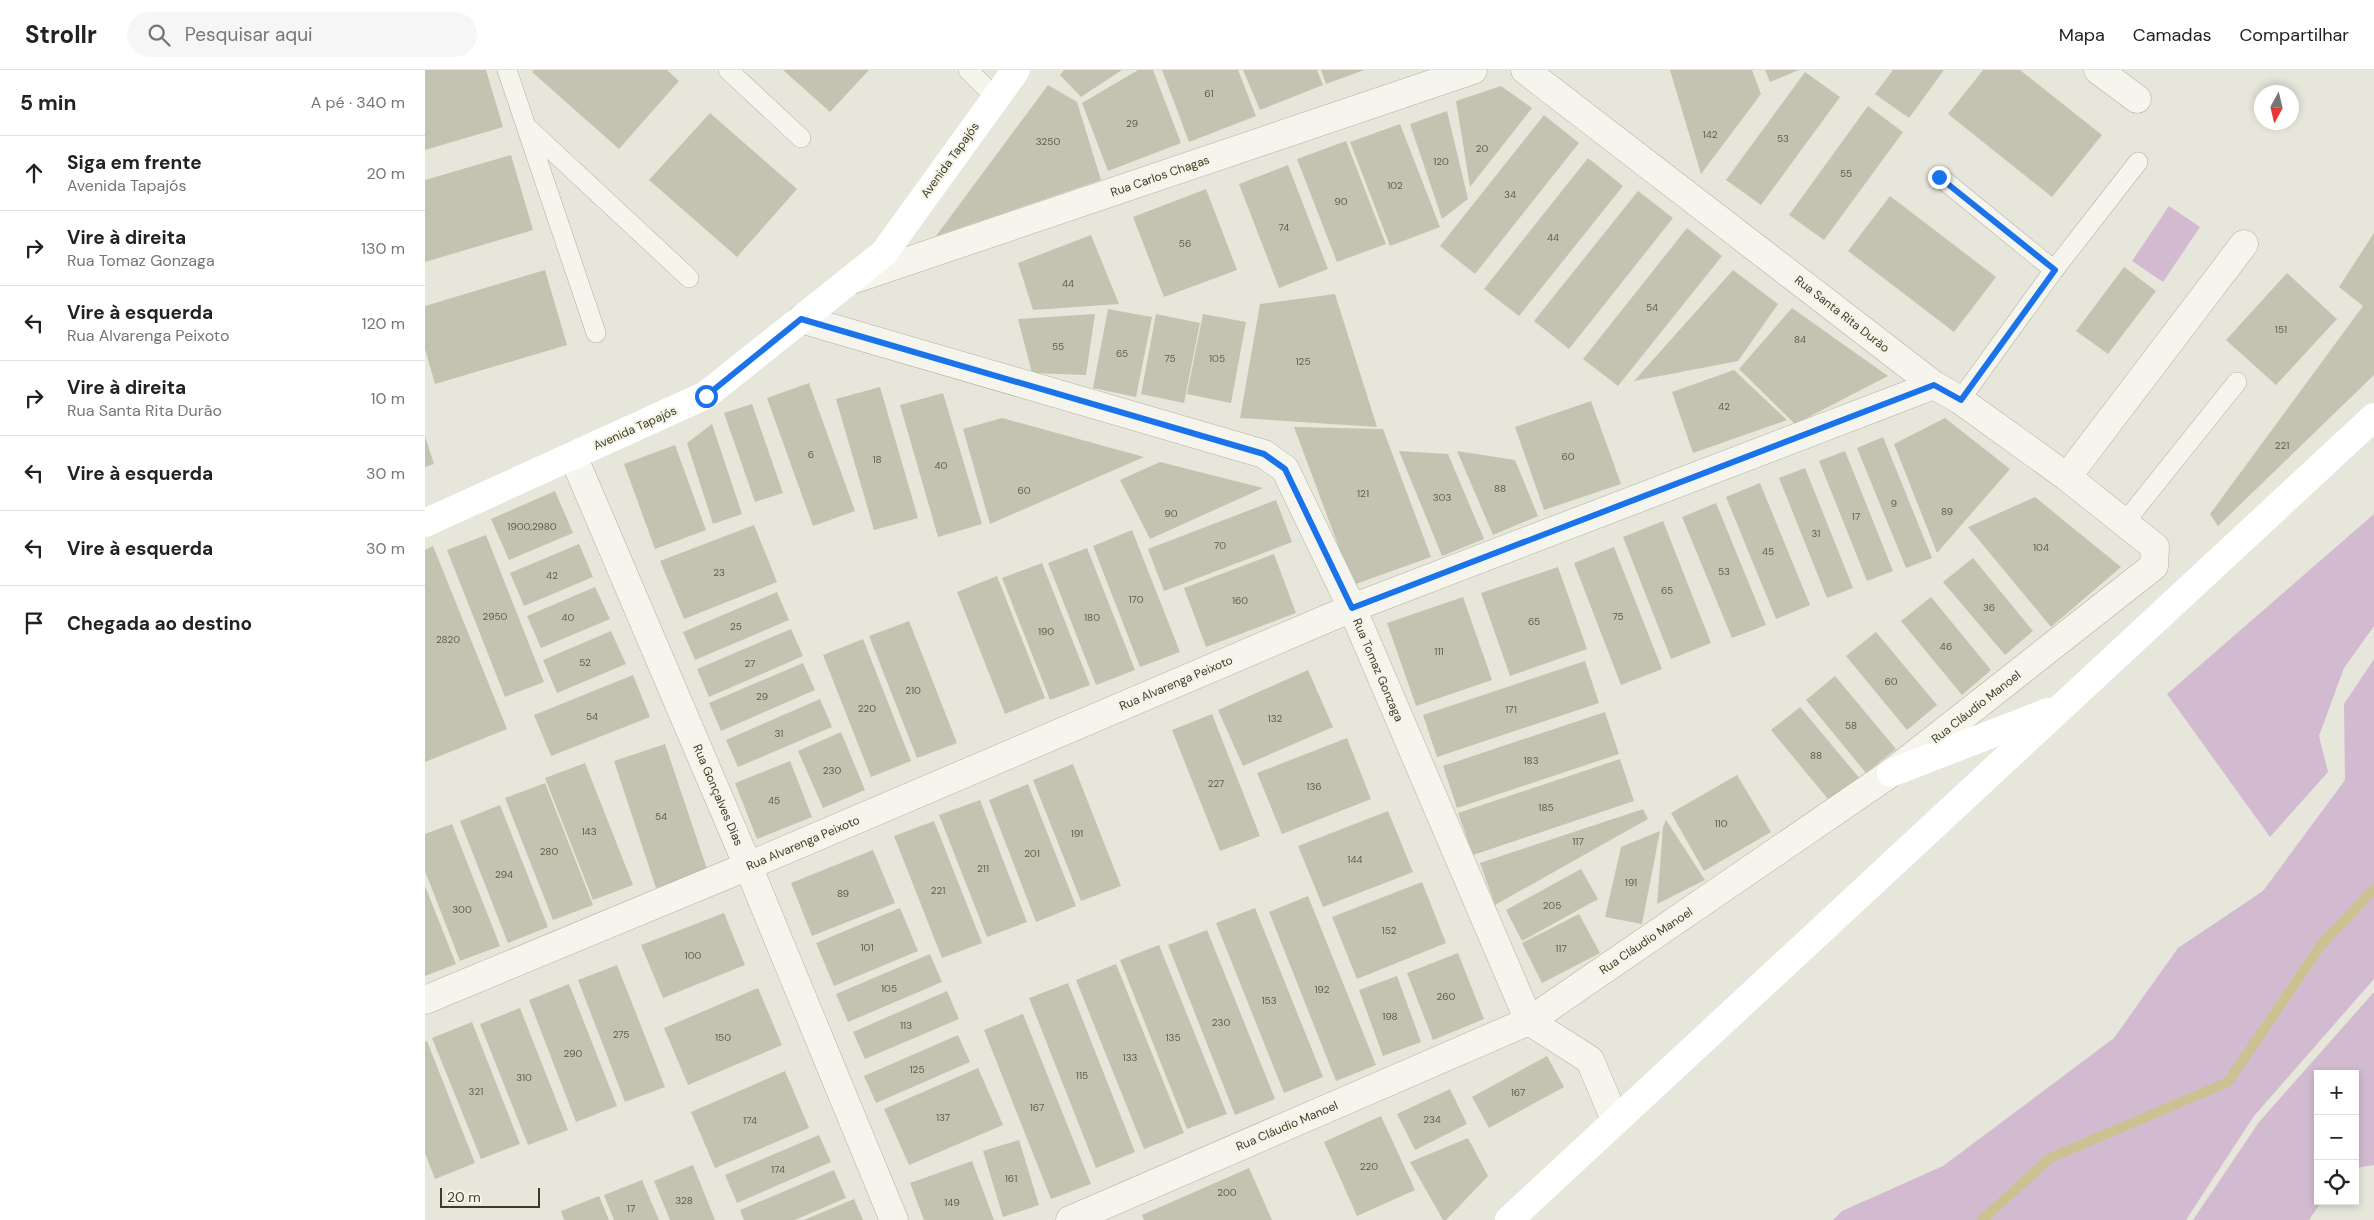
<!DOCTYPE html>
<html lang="pt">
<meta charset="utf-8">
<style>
body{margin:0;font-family:"DM Sans",sans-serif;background:#f6f6f6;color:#222}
.controls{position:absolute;right:15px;bottom:15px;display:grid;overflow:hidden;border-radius:0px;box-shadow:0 2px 8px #0003}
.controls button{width:45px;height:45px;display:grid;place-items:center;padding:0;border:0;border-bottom:1px solid #e0e0e0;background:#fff;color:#222;font:25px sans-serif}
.compass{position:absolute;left:1829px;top:15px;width:45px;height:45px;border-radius:50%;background:#fff;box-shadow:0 2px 8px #0003;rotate:188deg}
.scale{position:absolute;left:15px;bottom:12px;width:100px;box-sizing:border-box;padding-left:5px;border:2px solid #3e3d23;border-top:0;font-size:14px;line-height:18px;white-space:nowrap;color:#3e3d23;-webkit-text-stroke:4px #f5f4ea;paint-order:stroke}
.stop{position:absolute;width:15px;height:15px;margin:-11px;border:4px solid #1a73e8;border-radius:50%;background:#fff}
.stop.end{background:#1a73e8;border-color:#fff;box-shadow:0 1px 5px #0008}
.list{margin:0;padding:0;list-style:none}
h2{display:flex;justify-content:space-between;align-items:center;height:65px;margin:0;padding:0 20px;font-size:21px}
h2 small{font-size:16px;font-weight:400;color:#767676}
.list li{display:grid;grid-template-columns:32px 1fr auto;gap:15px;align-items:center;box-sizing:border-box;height:75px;padding:0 20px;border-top:1px solid #e0e0e0}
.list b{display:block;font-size:19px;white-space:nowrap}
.list p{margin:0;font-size:16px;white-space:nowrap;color:#767676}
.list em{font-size:16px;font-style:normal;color:#767676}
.icon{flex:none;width:28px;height:28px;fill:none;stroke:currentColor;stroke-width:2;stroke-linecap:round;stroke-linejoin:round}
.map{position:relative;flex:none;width:1949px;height:1150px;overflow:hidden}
header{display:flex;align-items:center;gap:30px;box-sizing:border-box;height:70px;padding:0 25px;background:#fff;border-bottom:1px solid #e0e0e0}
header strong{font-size:24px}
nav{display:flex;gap:28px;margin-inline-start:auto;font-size:18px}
.search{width:350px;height:45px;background:#f6f6f6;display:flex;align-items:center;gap:12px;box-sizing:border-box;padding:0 18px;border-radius:28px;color:#767676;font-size:19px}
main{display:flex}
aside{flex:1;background:#fff}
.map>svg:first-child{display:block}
.green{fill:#d2bbd0}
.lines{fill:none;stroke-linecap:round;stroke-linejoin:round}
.stream{stroke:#cbc291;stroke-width:10}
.building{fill:#c4c3b1}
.service-casing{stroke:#b1b0a0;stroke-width:20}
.minor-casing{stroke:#b1b0a0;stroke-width:29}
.service{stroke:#f5f5ed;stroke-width:19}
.minor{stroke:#f5f5ed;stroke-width:28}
.secondary{stroke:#fff;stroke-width:28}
.route{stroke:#1a73e8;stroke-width:6}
.labels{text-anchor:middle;stroke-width:4.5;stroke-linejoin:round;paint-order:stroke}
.number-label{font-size:10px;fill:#605e46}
.street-label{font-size:12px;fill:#3e3d23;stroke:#f5f4ea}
</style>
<header>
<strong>Strollr</strong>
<div class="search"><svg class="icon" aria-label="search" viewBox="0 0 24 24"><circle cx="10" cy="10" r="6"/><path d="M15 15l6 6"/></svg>Pesquisar aqui</div>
<nav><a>Mapa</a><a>Camadas</a><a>Compartilhar</a></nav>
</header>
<main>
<aside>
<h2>5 min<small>A pé · 340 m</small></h2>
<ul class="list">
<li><svg class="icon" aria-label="ahead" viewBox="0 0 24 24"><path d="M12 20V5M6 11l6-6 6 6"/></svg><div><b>Siga em frente</b><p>Avenida Tapajós</p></div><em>20 m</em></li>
<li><svg class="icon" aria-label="right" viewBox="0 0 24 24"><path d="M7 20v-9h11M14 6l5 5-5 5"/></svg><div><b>Vire à direita</b><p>Rua Tomaz Gonzaga</p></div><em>130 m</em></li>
<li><svg class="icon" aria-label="left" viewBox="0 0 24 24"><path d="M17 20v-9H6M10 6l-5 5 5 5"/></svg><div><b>Vire à esquerda</b><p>Rua Alvarenga Peixoto</p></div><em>120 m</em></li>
<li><svg class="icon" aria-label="right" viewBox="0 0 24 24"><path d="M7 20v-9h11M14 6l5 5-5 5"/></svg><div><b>Vire à direita</b><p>Rua Santa Rita Durão</p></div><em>10 m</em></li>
<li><svg class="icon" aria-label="left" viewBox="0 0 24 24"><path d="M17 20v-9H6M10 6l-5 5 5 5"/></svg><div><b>Vire à esquerda</b></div><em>30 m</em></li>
<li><svg class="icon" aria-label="left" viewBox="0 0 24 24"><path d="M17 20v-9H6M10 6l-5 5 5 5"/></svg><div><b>Vire à esquerda</b></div><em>30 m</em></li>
<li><svg class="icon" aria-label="arrive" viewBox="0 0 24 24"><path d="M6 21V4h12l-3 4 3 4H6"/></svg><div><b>Chegada ao destino</b></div></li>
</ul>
</aside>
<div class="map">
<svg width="1949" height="1150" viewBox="0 0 1949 1150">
<rect width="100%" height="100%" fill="#e7e6db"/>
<!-- green -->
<path class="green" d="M1744,136l31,21 -37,55 -31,-21z
M1949,444v112l-30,42 -25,68 9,36 -58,65 -103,-143z
M1949,589v320l-120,137 -68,104h-353l9,-9 101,-45 171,-128 64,-90 85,-57 82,-111 -1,-76z
M1949,922v173l-19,3v-94h-37v127h4l-13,19h-116l66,-98z"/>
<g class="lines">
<!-- stream -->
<path class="stream" d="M1557,1150l68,-62 178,-76 93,-137 53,-56"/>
</g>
<!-- building -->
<path class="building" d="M0,0h61l17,57 -78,23z
M109,0h133l12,11 -60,68 -87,-77z
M358,0h86l-39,42z
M639,0h58l-41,27 -21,-22z
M713,0h15l28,73 -73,28 -26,-68z
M737,0h76l18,46 -67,26z
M818,0h74l6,15 -63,25z
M896,0h43l-38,14z
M1245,0h82l9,24 -60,80z
M1340,0h34l-29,12z
M1468,0h51l-35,48 -34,-24z
M1558,0h37l82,65 -50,62 -104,-83z
M1380,2l35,25 -79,108 -35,-25z
M623,15l29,17 24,78 -165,56z
M1076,16l31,22 -62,79 -14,-86z
M1443,36l35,26 -79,108 -35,-25z
M1022,41l21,88 -26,20 -32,-95z
M285,43l87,76 -60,68 -88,-77z
M1119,45l35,28 -104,131 -35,-28z
M975,54l40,103 -50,19 -40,-104z
M921,71l40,103 -49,18 -40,-103z
M86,85l22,75 -108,32v-82z
M1163,88l35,28 -104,130 -35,-27z
M863,95l40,104 -49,19 -40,-104z
M781,119l31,81 -73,27 -31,-80z
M1213,121l35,27 -104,131 -35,-28z
M1465,126l106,81 -42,55 -106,-81z
M1262,158l35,28 -104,130 -35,-27z
M1949,163v142l-156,151 -8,-12 153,-208 -24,-19z
M666,165l28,69 -86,6 -15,-47z
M1699,197l32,24 -48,63 -32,-23z
M120,200l22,75 -132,39 -10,-35v-43z
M1308,200l45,34 -40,57 -104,20z
M1862,203l50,46 -61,66 -50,-45z
M910,224l42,133 -137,-9 20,-114z
M1367,238l96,68 -93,48 -56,-55z
M683,239l44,8 -16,80 -43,-9z
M670,244l-9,61 -54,-2 -14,-54z
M731,244l44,9 -16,80 -43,-9z
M778,244l43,8 -15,81 -44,-9z
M1309,300l53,50 -94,33 -21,-61z
M384,313l46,128 -42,15 -46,-128z
M455,317l38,131 -44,12 -38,-131z
M518,323l39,131 -44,13 -38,-132z
M1166,331l30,83 -77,26 -29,-83z
M327,334l31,89 -28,9 -31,-89z
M577,348l142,39 -154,67 -27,-95z
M1520,348l65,51 -73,84 -43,-109z
M287,354l30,90 -29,10 -26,-81z
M869,357l89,2 48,128 -78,28z
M0,366l9,28 -9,3z
M1458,367l49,121 -26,10 -49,-120z
M250,375l31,85 -51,19 -31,-85z
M974,381l49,3 36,85 -42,17z
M1032,381l58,9 23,56 -45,19z
M1420,381l48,120 -26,10 -48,-120z
M735,392l103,26 -113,51 -30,-59z
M1380,398l48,120 -26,10 -48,-120z
M1335,413l50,122 -34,14 -50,-122z
M130,421l18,42 -64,27 -18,-41z
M1610,427l86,70 -70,60 -83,-100z
M851,430l16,42 -128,49 -16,-42z
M1291,433l50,122 -34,13 -50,-121z
M1238,451l48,122 -40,16 -48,-122z
M329,455l23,57 -93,37 -24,-58z
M707,460l48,122 -40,15 -47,-121z
M61,465l58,147 -39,15 -58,-147z
M154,474l14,33 -69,29 -14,-33z
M8,476l74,183 -82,33v-212z
M1189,477l48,122 -41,16 -47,-122z
M662,478l48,122 -39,15 -48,-122z
M849,484l22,59 -90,34 -22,-59z
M1548,488l60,73 -28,24 -62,-73z
M617,493l48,122 -40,15 -48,-122z
M1133,497l29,82 -77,27 -29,-83z
M572,506l48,122 -40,16 -48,-122z
M170,517l15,32 -69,29 -14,-32z
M352,522l12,28 -94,40 -12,-28z
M1038,527l29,83 -76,26 -29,-83z
M1506,527l60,73 -29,25 -61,-74z
M484,551l48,122 -40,15 -48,-122z
M366,559l12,27 -94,41 -12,-28z
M186,561l15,33 -69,29 -14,-33z
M1451,562l61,73 -30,25 -61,-74z
M438,569l48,122 -40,16 -48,-122z
M1160,591l14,42 -162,54 -14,-42z
M378,593l12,27 -94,41 -12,-28z
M883,600l25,57 -90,39 -25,-56z
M208,605l17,42 -99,39 -17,-41z
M1410,606l61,73 -30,24 -60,-73z
M395,629l12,28 -94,40 -12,-27z
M1375,637l61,73 -29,24 -61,-74z
M1180,642l14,42 -162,54 -14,-42z
M787,644l48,122 -40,15 -48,-121z
M416,662l24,58 -42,18 -25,-57z
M922,668l24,61 -89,35 -25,-61z
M240,674l43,128 -52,16 -42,-127z
M1195,689l14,42 -161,54 -15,-42z
M365,691l22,56 -55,22 -22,-56z
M160,693l48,122 -40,15 -48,-122z
M648,694l48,122 -40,15 -48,-121z
M1312,705l34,57 -67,39 -33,-58z
M120,713l48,122 -40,15 -48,-122z
M603,714l48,122 -40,16 -47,-122z
M555,730l47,122 -40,15 -48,-122z
M75,735l48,122 -40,16 -48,-122z
M1218,739l5,10 -153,86 -15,-42z
M963,741l25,61 -90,35 -25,-61z
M1241,750l39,60 -48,24 6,-77z
M509,751l48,122 -40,15 -48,-122z
M27,754l48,122 -40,15 -35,-90v-37z
M1235,761l-18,93 -37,-7 16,-70z
M448,780l22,53 -83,33 -21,-53z
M1156,799l17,30 -76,42 -16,-31z
M997,812l24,61 -89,36 -25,-62z
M0,816l31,78 -31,12z
M883,826l68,169 -40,16 -67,-169z
M475,838l18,43 -84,35 -18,-43z
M830,838l68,169 -39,16 -68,-170z
M299,843l21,52 -82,33 -22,-53z
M1154,844l21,39 -58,30 -20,-40z
M782,860l68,169 -40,16 -67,-170z
M734,875l68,169 -40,15 -67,-169z
M1033,883l26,66 -51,21 -26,-67z
M505,884l12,28 -94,40 -12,-28z
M691,894l68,169 -40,16 -68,-169z
M192,895l48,122 -40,15 -47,-122z
M972,906l24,66 -38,14 -24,-66z
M643,913l67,169 -39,16 -67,-170z
M144,914l48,122 -41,16 -47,-122z
M333,918l24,57 -94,40 -24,-57z
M522,921l12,28 -94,40 -12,-27z
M95,938l48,122 -40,15 -48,-121z
M598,944l68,170 -40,15 -67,-169z
M47,952l48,122 -39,15 -49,-121z
M533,965l12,27 -94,41 -12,-27z
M2,971l48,122 -40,16 -10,-26v-111z
M1122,986l17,31 -75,41 -17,-31z
M553,998l25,57 -94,40 -25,-56z
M360,1001l24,57 -94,40 -24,-56z
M1025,1019l17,35 -52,26 -18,-36z
M956,1046l34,74 -58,26 -33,-74z
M394,1065l12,27 -94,41 -12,-28z
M1043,1068l20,38 -42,44h-3l-33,-58z
M594,1070l20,65 -36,12 -20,-66z
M547,1091l22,59h-70l-14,-37z
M268,1095l22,55h-45l-16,-39z
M824,1098l23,52h-128l-2,-5z
M409,1100l12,28 -51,22h-51l-4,-10z
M217,1110l17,40h-45l-10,-25z
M174,1126l10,24h-45l-3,-9z
M429,1129l9,21h-59z"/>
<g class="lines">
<defs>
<path id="service" d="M82,0l89,263
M303,0l73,68
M543,0l27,27
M104,59l160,149
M1515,107l114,93
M1535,330l94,-130 84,-108
M1700,452l112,-140"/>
<path id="minor" d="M1673,0l39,29
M427,210l621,-210
M376,249l463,135 21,15 67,139 177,413 61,39 25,60
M148,386l175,410 146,354
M1642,407l177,-233
M0,930l323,-134 604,-258 582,-223
M645,1150l459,-199 362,-248 263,-207 1,-19 -88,-70 -107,-77 -26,-15 -409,-315"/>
</defs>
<!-- service casing -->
<use href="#service" class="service-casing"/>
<!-- minor casing -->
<use href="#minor" class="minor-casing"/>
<!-- service -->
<use href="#service" class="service"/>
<!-- minor -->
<use href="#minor" class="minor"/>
<!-- secondary -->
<path class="secondary" d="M0,453l281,-128 178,-142 132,-183
M1466,703l157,-61
M1084,1150l865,-803"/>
</g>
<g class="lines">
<!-- route -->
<path class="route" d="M281,326l95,-77 463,135 21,15 67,139 582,-223 27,15 94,-130 -116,-93"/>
</g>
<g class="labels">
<!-- number labels -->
<g class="number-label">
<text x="784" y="27">61</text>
<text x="707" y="57">29</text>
<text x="1285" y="68">142</text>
<text x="1358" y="72">53</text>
<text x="623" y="75">3250</text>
<text x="1057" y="82">20</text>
<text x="1016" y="95">120</text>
<text x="1421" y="107">55</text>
<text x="970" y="119">102</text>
<text x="1085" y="128">34</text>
<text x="916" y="135">90</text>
<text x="859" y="161">74</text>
<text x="1128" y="171">44</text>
<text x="760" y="177">56</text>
<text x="643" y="217">44</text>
<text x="1227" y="241">54</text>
<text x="1856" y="263">151</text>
<text x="1375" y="273">84</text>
<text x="633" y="280">55</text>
<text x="697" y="287">65</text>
<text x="745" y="292">75</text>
<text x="792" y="292">105</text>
<text x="878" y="295">125</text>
<text x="1299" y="340">42</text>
<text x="1857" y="379">221</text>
<text x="386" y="388">6</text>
<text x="1143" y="390">60</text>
<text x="452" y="393">18</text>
<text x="516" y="399">40</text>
<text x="1075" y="422">88</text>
<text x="599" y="424">60</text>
<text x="938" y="427">121</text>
<text x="1017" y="431">303</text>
<text x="1469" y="437">9</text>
<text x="1522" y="445">89</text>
<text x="746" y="447">90</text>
<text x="1431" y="450">17</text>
<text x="107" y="460">1900,2980</text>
<text x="1391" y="467">31</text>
<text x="795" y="479">70</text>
<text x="1616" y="481">104</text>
<text x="1343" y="485">45</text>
<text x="1299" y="505">53</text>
<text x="294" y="506">23</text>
<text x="127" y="509">42</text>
<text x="1242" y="524">65</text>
<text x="711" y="533">170</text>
<text x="815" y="534">160</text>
<text x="1564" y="541">36</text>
<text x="70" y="550">2950</text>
<text x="1193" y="550">75</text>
<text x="143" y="551">40</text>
<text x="667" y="551">180</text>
<text x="1109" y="555">65</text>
<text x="311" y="560">25</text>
<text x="621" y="565">190</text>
<text x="23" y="573">2820</text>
<text x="1521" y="580">46</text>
<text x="1014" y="585">111</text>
<text x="160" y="596">52</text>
<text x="325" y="597">27</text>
<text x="1466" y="615">60</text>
<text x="488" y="624">210</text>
<text x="337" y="630">29</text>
<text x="442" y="642">220</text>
<text x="1086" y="643">171</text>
<text x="167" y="650">54</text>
<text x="850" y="652">132</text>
<text x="1426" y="659">58</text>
<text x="354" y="667">31</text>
<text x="1391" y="689">88</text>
<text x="1106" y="694">183</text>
<text x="407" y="704">230</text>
<text x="791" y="717">227</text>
<text x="889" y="720">136</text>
<text x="349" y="734">45</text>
<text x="1121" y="741">185</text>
<text x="236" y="750">54</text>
<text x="1296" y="757">110</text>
<text x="164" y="765">143</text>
<text x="652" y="767">191</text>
<text x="1153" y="775">117</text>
<text x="124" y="785">280</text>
<text x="607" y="787">201</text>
<text x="930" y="793">144</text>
<text x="558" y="802">211</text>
<text x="79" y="808">294</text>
<text x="1206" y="816">191</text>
<text x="513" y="824">221</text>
<text x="418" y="827">89</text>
<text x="1127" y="839">205</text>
<text x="37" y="843">300</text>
<text x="964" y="864">152</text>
<text x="442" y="881">101</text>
<text x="1136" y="882">117</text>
<text x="268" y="889">100</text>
<text x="464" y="922">105</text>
<text x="897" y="923">192</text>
<text x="1021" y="930">260</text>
<text x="844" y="934">153</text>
<text x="965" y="950">198</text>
<text x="796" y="956">230</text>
<text x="481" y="959">113</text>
<text x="196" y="968">275</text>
<text x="298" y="971">150</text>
<text x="748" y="971">135</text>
<text x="148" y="987">290</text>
<text x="705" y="991">133</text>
<text x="492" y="1003">125</text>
<text x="657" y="1009">115</text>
<text x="99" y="1011">310</text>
<text x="51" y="1025">321</text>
<text x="1093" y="1026">167</text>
<text x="612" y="1041">167</text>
<text x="518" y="1051">137</text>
<text x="1007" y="1053">234</text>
<text x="325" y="1054">174</text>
<text x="944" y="1100">220</text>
<text x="353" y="1103">174</text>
<text x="586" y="1112">161</text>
<text x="802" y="1126">200</text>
<text x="259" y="1134">328</text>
<text x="527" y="1136">149</text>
<text x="206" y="1142">17</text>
</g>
<!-- street labels -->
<g class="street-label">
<text transform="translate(525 90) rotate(-54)" y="4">Avenida Tapajós</text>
<text transform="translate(735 106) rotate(-19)" y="4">Rua Carlos Chagas</text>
<text transform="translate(1417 244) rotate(38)" y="4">Rua Santa Rita Durão</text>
<text transform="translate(210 358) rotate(-24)" y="4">Avenida Tapajós</text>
<text transform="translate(953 600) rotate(67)" y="4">Rua Tomaz Gonzaga</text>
<text transform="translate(751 613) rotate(-23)" y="4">Rua Alvarenga Peixoto</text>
<text transform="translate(1551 637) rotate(-38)" y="4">Rua Cláudio Manoel</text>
<text transform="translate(293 725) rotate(67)" y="4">Rua Gonçalves Dias</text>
<text transform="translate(378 773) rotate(-23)" y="4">Rua Alvarenga Peixoto</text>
<text transform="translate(1221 871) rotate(-34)" y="4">Rua Cláudio Manoel</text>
<text transform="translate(862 1056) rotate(-23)" y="4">Rua Cláudio Manoel</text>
</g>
</g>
</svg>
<div class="controls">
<button>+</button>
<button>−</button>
<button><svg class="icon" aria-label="locate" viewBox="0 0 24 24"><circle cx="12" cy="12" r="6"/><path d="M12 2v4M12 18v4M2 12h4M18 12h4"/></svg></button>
</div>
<svg class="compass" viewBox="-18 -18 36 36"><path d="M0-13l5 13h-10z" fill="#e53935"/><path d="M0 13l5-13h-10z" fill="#767676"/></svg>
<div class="scale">20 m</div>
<div class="stop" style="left:281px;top:326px"></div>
<div class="stop end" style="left:1514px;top:107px"></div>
</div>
</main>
